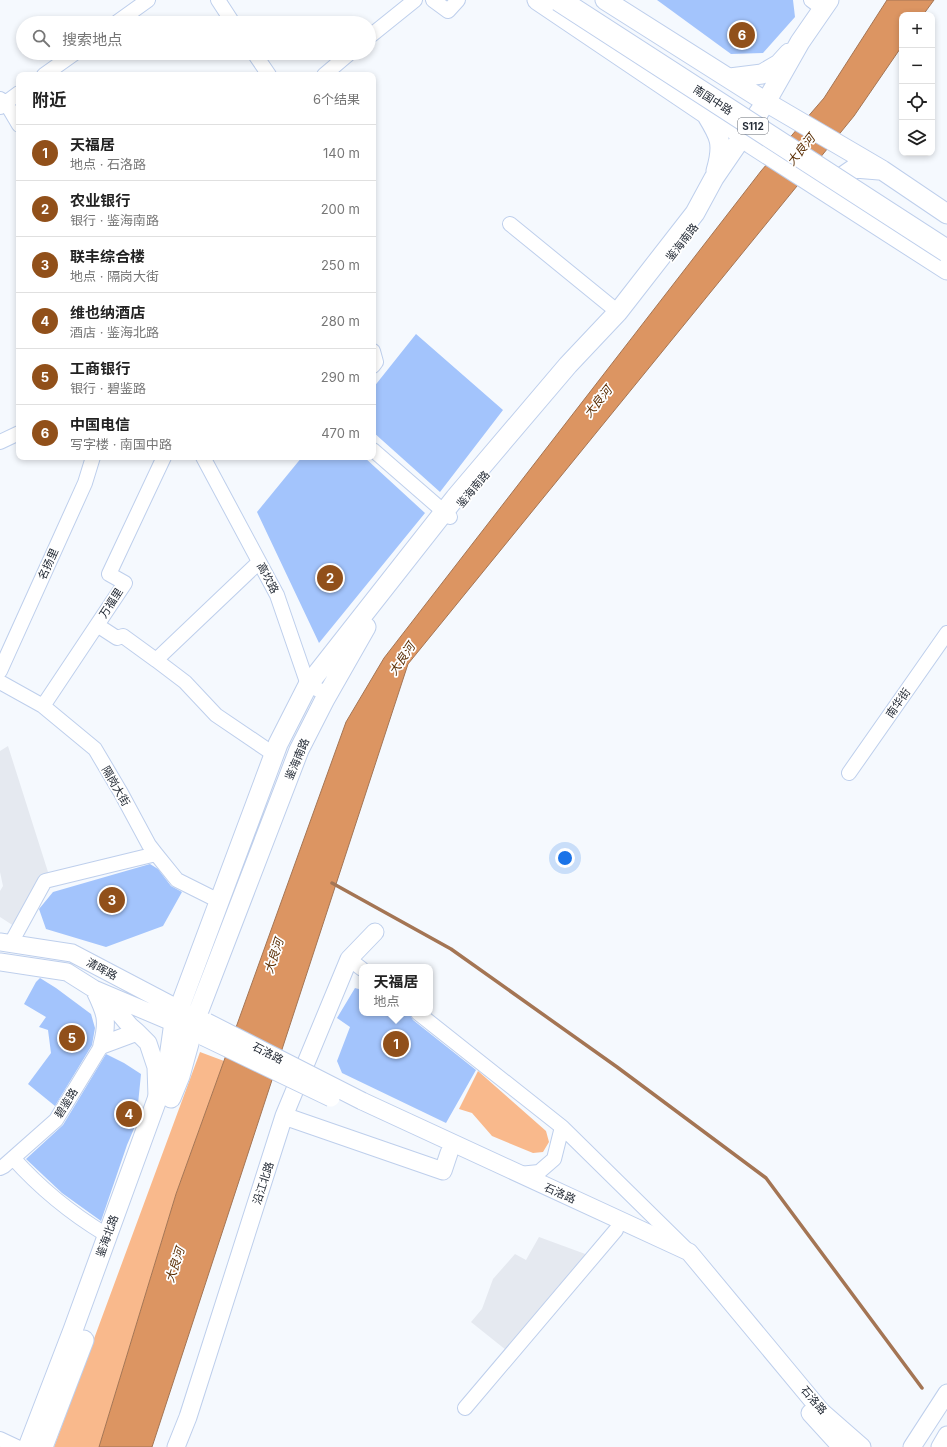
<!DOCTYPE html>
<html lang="zh">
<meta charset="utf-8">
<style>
body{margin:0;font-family:Inter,"Noto Sans SC",sans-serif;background:#f2f2f2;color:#222}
.controls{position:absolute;right:12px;top:12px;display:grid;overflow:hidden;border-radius:8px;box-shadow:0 2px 6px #0003}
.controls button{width:36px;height:36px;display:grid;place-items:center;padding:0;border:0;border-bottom:1px solid #e0e0e0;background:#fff;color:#222;font:20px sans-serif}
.you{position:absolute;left:565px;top:858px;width:14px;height:14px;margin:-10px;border:3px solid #fff;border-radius:50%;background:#1a73e8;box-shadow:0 0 0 6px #1a73e833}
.badge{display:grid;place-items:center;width:26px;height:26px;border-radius:50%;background:#91501a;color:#fff;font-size:13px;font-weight:700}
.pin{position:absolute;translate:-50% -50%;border:2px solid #fff;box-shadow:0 1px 4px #0006}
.popup{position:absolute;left:359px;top:964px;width:74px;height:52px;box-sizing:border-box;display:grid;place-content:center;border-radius:8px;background:#fff;filter:drop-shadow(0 1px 3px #0005);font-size:13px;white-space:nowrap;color:#767676}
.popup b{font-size:15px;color:#222}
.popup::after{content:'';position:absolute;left:50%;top:100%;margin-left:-8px;border:8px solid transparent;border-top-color:#fff}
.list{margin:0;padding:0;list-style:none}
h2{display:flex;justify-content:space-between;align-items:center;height:52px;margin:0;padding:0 16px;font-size:17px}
h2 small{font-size:13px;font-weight:400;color:#767676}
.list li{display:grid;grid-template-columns:26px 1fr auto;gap:12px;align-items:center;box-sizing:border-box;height:56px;padding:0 16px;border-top:1px solid #e0e0e0}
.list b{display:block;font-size:15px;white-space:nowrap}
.list p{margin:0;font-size:13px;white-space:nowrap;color:#767676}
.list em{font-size:13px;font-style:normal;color:#767676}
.icon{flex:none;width:22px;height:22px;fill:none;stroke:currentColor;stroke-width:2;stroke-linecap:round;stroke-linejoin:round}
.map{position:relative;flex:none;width:947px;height:1447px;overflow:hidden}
.search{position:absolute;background:#fff;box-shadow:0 2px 6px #0003;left:16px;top:16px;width:360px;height:44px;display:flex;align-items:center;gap:10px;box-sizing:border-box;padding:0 14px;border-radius:22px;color:#767676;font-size:15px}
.panel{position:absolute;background:#fff;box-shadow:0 2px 6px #0003;left:16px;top:72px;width:360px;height:388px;border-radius:8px}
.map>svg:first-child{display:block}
.built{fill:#e5e9f0}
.green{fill:#f9b98c}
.water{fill:#dc9562;stroke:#a47554}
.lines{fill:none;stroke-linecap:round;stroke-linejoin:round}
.stream{stroke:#a47554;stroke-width:3.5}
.building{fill:#a3c4fc}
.minor-casing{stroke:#becfec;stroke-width:16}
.tertiary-casing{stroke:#becfec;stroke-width:19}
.secondary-casing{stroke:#becfec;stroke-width:21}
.minor{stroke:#fff;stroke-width:14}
.tertiary{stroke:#fff;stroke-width:17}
.secondary{stroke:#fff;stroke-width:19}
.tertiary-bridge-casing{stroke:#becfec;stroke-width:19;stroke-linecap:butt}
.trunk-bridge-casing{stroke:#becfec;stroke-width:24;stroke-linecap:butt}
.tertiary-bridge{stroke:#fff;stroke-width:17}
.trunk-bridge{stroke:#fff;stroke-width:22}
.labels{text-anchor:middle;stroke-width:3.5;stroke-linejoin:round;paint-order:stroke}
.shield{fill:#fff;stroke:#656a72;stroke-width:1}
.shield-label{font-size:10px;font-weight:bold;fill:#232a35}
.street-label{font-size:11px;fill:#232a35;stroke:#fff}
.water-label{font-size:12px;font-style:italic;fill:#592c02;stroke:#fff}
</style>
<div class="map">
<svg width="947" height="1447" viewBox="0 0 947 1447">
<rect width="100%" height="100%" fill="#f5f9fe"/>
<!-- built -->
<path class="built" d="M8,746l40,126 -31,56 -17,-11v-26l3,-5 -3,-14v-121z
M539,1237l49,18 -82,95 -35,-28 11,-13 11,-30 22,-25 11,6z"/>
<!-- green -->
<path class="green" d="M200,1052l24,9 -48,133 -77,253h-45z
M478,1071l68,60 3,11 -6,10 -10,1 -41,-17 -20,-23 -13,-4z"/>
<!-- water -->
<path class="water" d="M887,0h47l-11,15h-21v31l-48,70 -446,548 -256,783h-53l77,-253 170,-472 38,-64 377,-487 63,-73z"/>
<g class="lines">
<!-- stream -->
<path class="stream" d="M332,883l119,66 166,118 149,111 156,210"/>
</g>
<!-- building -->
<path class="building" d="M657,0h136l2,17 -32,36 -32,1z
M416,334l87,76 -63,82 -67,-60v-44z
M302,457h62l61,56 -106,130 -62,-131z
M150,864l8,5 13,17 11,6 -19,34 -57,21 -60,-18 -7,-20 14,-17z
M40,978l16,10 35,26 4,14 -3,17 -37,61 -27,-22 23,-31 -3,-23 -9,-3 7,-10 -22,-13 12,-22z
M355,988l7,2v23h47l4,7 63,50 -30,53 -104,-50 -5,-12 13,-34 -13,-9z
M106,1054l18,9 17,11 -5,50 -9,21 -26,76 -39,-28 -36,-34 37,-34z"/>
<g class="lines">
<defs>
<path id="minor" d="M218,0l15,23
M433,0l15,11 10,-11
M811,0l12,9
M116,23l32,-23
M369,37l46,-37
M254,53l15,22
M44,75l31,-22
M324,75l26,-22
M0,99l6,4 13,22
M0,107l19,-14
M510,224l108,88
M373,351l3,11 -3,4
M0,442l19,-9
M373,450l77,67
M203,457l74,138 31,90 20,9
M97,625l20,13 6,-2 33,24 103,-98
M156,660l29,22 31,33 56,38
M0,671l85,-188 8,-26
M0,682l43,24 52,43 26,44 28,52 7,9 21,26 42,21
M43,706l82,-123 -16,-9 55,-117
M849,773l98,-140
M11,943l34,-62 111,-27
M349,959l13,10
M418,1013l144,114 -8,32 -15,13 -20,2
M562,1127l123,121
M13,1158c26,29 59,56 92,76
M0,1168l4,-2 52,-46 46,-75
M465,1408l151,-178
M0,1439l17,8"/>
<path id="tertiary" d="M0,942l72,11 120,63
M0,962l67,10 27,17 92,39
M94,989c11,23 15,30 8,56
M103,994l27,32 7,6
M102,1045l35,-13 11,11 8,24 1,30
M362,1101l327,151 133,160 40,35
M284,1116l159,55 6,-18
M810,1413l31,34
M176,1447l12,-30 96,-301 65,-157 26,-27
M912,1447l35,-54
M940,1447l7,-12"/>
<path id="secondary" d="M537,0l169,114c14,23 18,29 10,57
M605,0l161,102 116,68 65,44
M730,78l32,-4 17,-10 10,-11
M706,114l20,9 25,21 196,126
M842,196v-19l13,-9 24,2
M171,1098l9,-22 16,-58 103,-268 26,-51 41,-72
M28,1447l45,-117 94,-258 7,-50 5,-13 99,-265 30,-59 147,-187 113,-133 50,-53 77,-99 19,-35 52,-76 34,-60 29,-42
M43,1447l41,-107"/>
</defs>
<!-- minor casing -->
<use href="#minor" class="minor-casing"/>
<!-- tertiary casing -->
<use href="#tertiary" class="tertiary-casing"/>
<!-- secondary casing -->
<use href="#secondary" class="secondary-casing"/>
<!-- minor -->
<use href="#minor" class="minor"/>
<!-- tertiary -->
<use href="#tertiary" class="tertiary"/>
<!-- secondary -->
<use href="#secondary" class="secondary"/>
<defs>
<path id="tertiary-bridge" d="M207,1022l155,79
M204,1037l127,61"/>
<path id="trunk-bridge" d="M559,0l388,251"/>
</defs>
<!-- tertiary-bridge casing -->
<use href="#tertiary-bridge" class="tertiary-bridge-casing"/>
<!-- trunk-bridge casing -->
<use href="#trunk-bridge" class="trunk-bridge-casing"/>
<!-- tertiary-bridge -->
<use href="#tertiary-bridge" class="tertiary-bridge"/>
<!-- trunk-bridge -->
<use href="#trunk-bridge" class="trunk-bridge"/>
</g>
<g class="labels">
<!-- shield labels -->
<rect class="shield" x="738" y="118" width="30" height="16" rx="3"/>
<g class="shield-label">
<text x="753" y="130">S112</text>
</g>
<!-- street labels -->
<g class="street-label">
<text transform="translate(713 100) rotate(33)" y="4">南国中路</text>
<text transform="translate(682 242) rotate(-52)" y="4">鉴海南路</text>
<text transform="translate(473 489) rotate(-50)" y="4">鉴海南路</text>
<text transform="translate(48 564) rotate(-66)" y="4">名扬里</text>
<text transform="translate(268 578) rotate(62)" y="4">高坎路</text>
<text transform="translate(111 603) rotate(-57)" y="4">万福里</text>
<text transform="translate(898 703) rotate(-55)" y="4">南华街</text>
<text transform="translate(297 759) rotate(-67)" y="4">鉴海南路</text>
<text transform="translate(116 786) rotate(60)" y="4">隔岗大街</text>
<text transform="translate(102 969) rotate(28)" y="4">清晖路</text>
<text transform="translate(268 1053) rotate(27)" y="4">石洛路</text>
<text transform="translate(66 1103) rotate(-58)" y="4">碧鉴路</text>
<text transform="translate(263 1183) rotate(-72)" y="4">沿江北路</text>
<text transform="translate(560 1193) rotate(24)" y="4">石洛路</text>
<text transform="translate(107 1236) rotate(-70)" y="4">鉴海北路</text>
<text transform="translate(814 1400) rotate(49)" y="4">石洛路</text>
</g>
<!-- water labels -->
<g class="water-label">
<text transform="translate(801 150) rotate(-51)" y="4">大良河</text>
<text transform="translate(598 402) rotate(-51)" y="4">大良河</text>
<text transform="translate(402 659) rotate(-56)" y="4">大良河</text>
<text transform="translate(274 956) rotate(-72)" y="4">大良河</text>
<text transform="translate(175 1265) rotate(-72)" y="4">大良河</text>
</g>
</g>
</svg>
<div class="controls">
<button>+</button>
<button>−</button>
<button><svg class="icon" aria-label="locate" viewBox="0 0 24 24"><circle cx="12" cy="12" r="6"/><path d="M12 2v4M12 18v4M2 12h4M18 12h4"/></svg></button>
<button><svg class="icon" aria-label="layers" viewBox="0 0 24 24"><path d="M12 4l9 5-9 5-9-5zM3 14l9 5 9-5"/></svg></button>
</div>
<div class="you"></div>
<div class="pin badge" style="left:396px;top:1044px">1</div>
<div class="popup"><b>天福居</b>地点</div>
<div class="pin badge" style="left:330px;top:578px">2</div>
<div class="pin badge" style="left:112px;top:900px">3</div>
<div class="pin badge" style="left:129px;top:1114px">4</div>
<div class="pin badge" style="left:72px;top:1038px">5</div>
<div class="pin badge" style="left:742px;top:35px">6</div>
<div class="search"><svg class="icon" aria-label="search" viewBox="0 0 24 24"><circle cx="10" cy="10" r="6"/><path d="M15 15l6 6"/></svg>搜索地点</div>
<section class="panel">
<h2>附近<small>6个结果</small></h2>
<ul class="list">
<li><span class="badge">1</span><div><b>天福居</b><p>地点 · 石洛路</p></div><em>140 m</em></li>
<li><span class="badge">2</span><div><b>农业银行</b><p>银行 · 鉴海南路</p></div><em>200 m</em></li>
<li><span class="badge">3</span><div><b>联丰综合楼</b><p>地点 · 隔岗大街</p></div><em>250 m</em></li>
<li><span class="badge">4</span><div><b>维也纳酒店</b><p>酒店 · 鉴海北路</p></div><em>280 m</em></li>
<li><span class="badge">5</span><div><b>工商银行</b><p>银行 · 碧鉴路</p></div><em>290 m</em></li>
<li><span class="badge">6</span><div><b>中国电信</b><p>写字楼 · 南国中路</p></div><em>470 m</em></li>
</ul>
</section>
</div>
